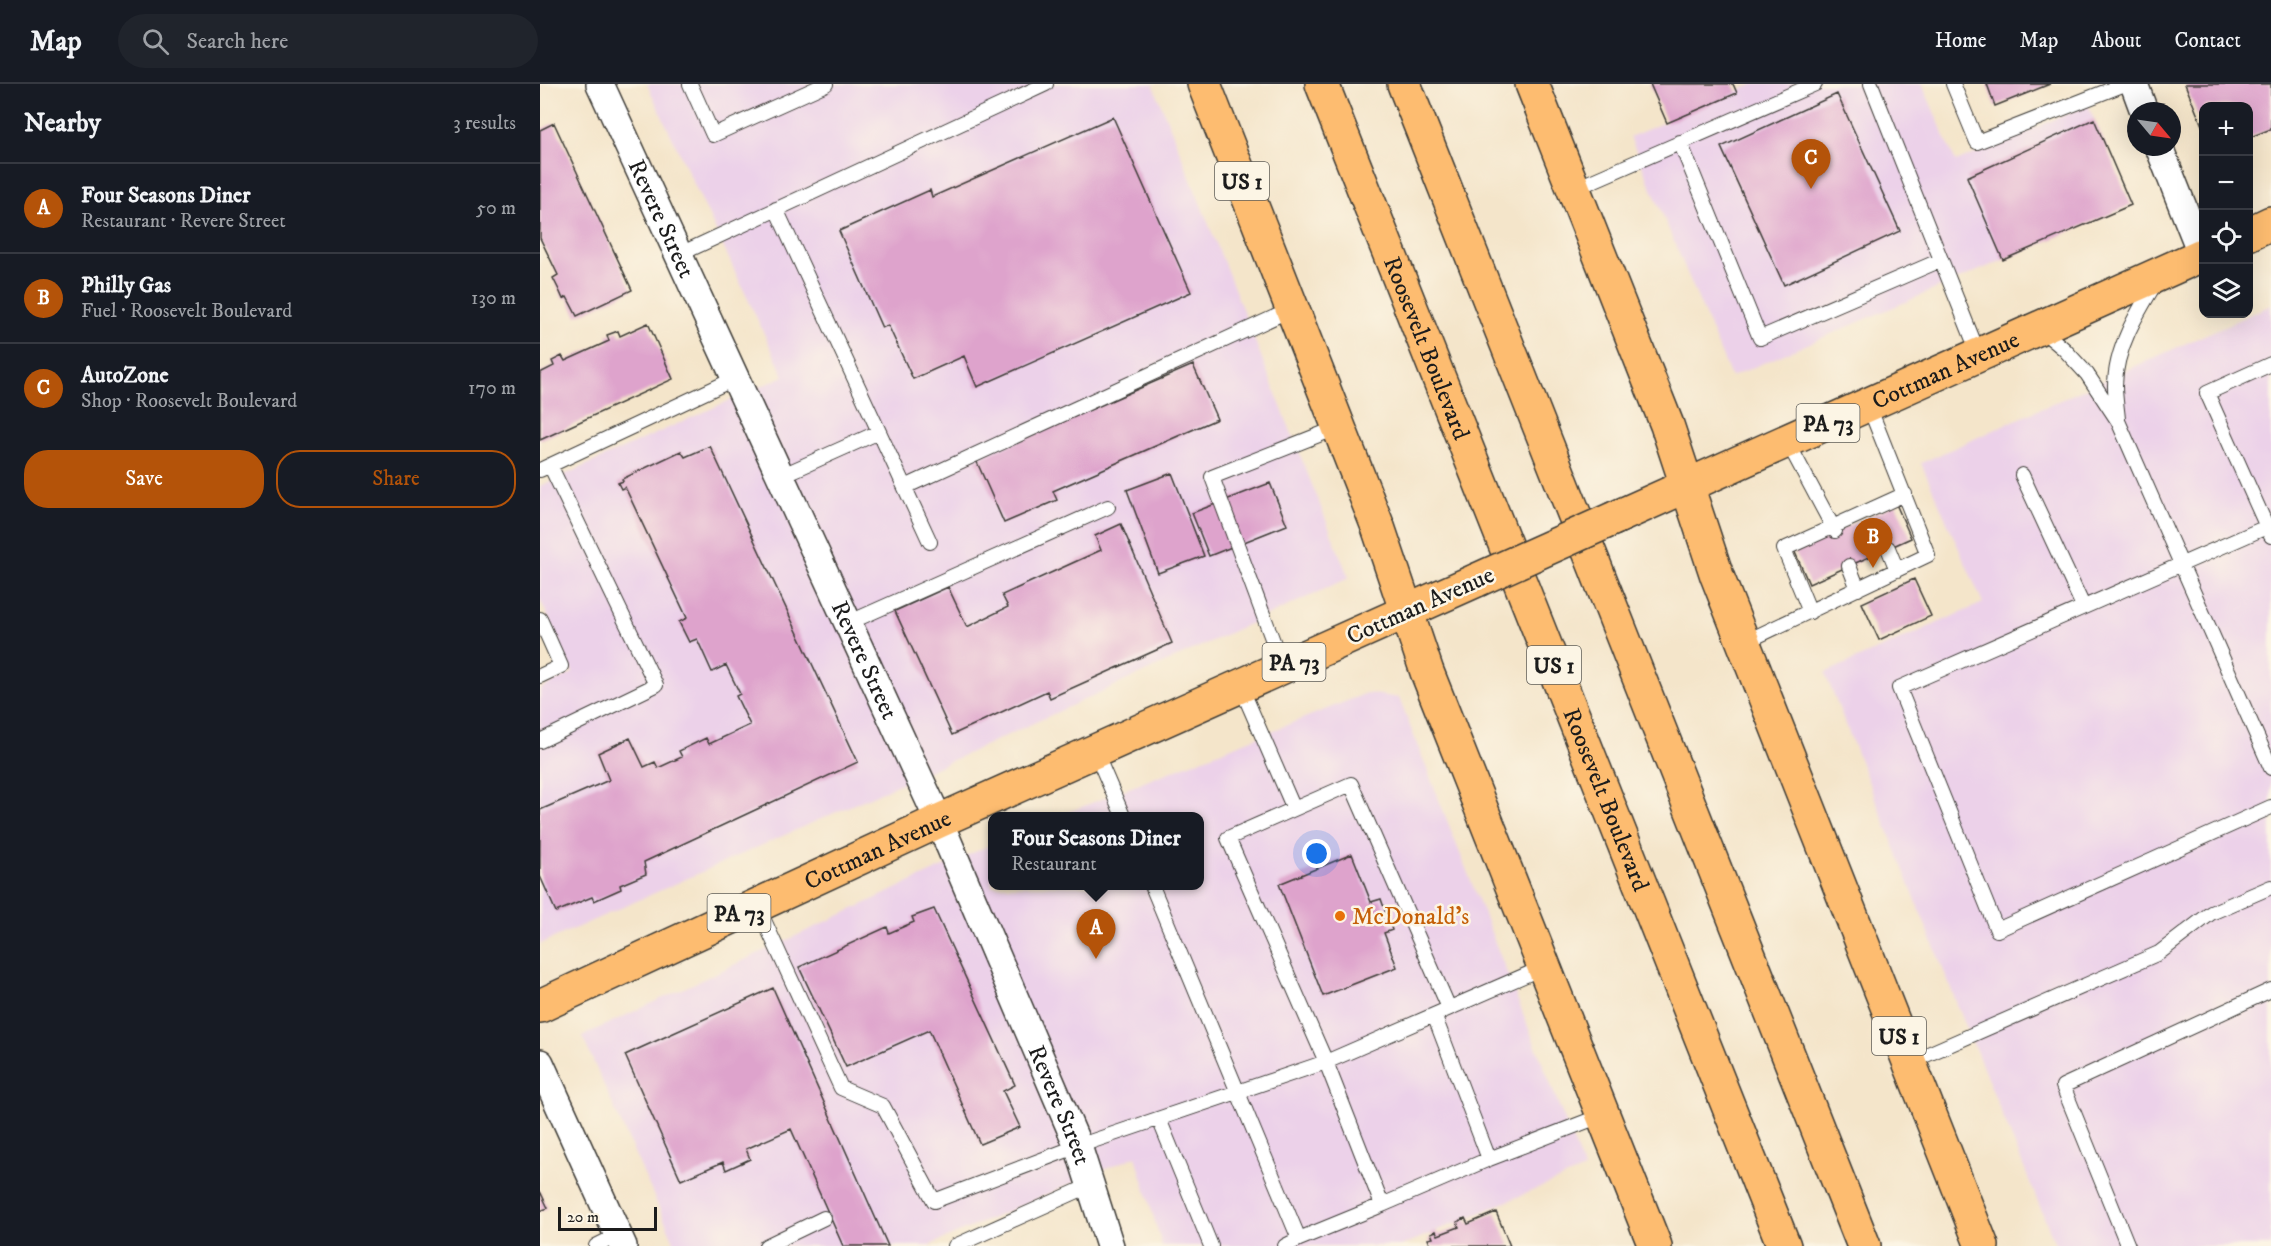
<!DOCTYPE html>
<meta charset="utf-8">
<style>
body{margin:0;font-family:"IM FELL DW Pica",serif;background:#20242c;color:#f1f3f6}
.controls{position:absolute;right:18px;top:18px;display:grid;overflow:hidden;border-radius:12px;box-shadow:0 6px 24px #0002}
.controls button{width:54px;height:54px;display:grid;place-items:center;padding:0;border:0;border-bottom:2px solid #363941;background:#171b24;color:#f1f3f6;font:30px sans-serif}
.compass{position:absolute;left:1587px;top:18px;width:54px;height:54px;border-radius:50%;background:#171b24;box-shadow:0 6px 24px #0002;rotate:119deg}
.scale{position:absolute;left:18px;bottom:15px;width:99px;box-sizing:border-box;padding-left:6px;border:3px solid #1c1c1c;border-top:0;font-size:16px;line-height:21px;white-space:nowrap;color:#1c1c1c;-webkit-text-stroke:4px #fcf5e5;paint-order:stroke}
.you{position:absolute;left:777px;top:770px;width:21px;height:21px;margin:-15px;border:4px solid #fff;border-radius:50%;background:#1a73e8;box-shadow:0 0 0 9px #1a73e833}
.badge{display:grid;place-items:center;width:39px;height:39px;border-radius:50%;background:#b45309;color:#fff;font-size:20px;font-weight:700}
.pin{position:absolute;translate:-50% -50px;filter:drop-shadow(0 2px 3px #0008)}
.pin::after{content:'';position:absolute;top:32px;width:21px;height:18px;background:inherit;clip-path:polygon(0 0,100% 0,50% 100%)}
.popup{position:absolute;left:448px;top:728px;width:216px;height:78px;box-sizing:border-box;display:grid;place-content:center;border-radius:12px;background:#171b24;filter:drop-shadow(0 2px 4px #0005);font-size:20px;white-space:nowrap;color:#9ea1a6}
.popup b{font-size:22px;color:#f1f3f6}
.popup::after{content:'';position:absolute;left:50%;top:100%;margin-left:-12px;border:12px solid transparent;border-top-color:#171b24}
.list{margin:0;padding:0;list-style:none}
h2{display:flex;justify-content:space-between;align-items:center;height:78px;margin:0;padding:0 24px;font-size:26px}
h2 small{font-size:20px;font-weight:400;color:#9ea1a6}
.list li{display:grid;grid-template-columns:39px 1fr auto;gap:18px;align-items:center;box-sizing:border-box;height:90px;padding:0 24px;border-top:2px solid #363941}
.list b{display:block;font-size:22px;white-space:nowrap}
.list p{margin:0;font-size:20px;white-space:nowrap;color:#9ea1a6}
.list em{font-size:20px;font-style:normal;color:#9ea1a6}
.actions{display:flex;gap:12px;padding:18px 24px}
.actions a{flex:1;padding:14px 0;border:2px solid #b45309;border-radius:24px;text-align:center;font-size:21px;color:#b45309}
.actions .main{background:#b45309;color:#fff}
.icon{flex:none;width:33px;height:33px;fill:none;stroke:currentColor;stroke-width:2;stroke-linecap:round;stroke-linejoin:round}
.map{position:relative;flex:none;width:1731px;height:1162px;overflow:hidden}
header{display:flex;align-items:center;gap:36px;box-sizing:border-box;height:84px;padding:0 30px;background:#171b24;border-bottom:2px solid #363941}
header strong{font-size:28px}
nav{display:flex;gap:33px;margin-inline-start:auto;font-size:21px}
.search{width:420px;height:54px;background:#20242c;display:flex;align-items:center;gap:15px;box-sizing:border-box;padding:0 21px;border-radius:33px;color:#9ea1a6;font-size:22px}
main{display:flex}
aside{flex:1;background:#171b24}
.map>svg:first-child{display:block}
.built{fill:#ecd1e9}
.building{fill:#dea3cc}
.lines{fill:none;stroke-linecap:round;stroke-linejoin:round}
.lane-casing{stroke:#3c3a36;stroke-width:16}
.street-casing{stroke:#3c3a36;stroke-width:30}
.primary-casing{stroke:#3c3a36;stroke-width:36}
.highway-casing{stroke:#3c3a36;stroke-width:36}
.lane{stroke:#fff;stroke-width:14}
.street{stroke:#fff;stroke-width:27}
.primary{stroke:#fdbc6f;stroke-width:33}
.highway{stroke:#fdbc6f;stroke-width:33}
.primary-bridge-casing{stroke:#3c3a36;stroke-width:36;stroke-linecap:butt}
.primary-bridge{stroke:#fdbc6f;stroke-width:33}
.food-dot{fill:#e8710a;stroke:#fcf5e5;stroke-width:2}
.labels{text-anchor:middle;stroke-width:5;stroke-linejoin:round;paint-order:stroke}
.shield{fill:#fcf5e5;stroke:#5f5d58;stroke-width:1.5}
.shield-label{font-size:22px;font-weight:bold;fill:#1c1c1c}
.street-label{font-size:24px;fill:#1c1c1c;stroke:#fcf5e5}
.food-label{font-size:24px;fill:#c56008;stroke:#fcf5e5;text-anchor:start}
</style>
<header>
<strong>Map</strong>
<div class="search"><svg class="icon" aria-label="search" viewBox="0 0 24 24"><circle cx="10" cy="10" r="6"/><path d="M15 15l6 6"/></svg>Search here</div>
<nav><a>Home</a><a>Map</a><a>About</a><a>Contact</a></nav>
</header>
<main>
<aside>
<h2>Nearby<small>3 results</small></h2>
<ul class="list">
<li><span class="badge">A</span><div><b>Four Seasons Diner</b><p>Restaurant · Revere Street</p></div><em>50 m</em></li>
<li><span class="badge">B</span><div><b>Philly Gas</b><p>Fuel · Roosevelt Boulevard</p></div><em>130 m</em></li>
<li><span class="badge">C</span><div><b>AutoZone</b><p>Shop · Roosevelt Boulevard</p></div><em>170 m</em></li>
</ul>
<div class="actions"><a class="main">Save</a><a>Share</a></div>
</aside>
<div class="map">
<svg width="1731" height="1162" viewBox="0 0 1731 1162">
<rect width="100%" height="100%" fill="#fcf5e5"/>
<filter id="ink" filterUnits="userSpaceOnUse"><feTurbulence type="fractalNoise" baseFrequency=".0167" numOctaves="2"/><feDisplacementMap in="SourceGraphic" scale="12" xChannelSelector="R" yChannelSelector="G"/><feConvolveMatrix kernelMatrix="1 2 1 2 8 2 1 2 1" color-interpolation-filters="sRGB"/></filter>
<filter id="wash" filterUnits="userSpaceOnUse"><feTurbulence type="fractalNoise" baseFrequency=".008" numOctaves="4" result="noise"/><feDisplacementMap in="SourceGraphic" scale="24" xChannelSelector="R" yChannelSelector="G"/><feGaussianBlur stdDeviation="1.35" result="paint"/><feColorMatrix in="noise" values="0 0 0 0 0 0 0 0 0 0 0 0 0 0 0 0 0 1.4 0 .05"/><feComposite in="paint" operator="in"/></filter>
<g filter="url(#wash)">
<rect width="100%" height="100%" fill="#f4e5ca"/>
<!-- built -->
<path class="built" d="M107,0h506l196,494 -387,178 -422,188v-255l33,-16 -33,-74v-113l244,-110z
M1214,0h168l34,78 132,-57 43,100 -400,172 -101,-240z
M1731,221v941h-215l-97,-237 -134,-336 158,-70 -62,-140z
M827,609l32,5 185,471 -183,77h-239l-26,-90 -208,90h-252l-94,-210 410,-192v42h208v-70h-141z"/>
<g id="blocks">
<!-- building -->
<path class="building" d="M1110,0h83l4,9 -70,30z
M1447,0h63l-55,22z
M1645,0h86v45l-23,9v-32h-44l-1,22z
M1297,10l63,137 -116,54 -63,-138z
M573,33l78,175 -214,95 -13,-31 -51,23 -25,-54 -6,3 -43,-97 91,-41 2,7z
M1554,35l37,86 -128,55 -36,-83z
M14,39l78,167 -55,26 -10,-19 -4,2 -4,-9 -6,-12 5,-3 -18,-37v-108z
M108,239l25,56 -133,61v-67l14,-7 -2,-5 10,-5 3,5 44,-20 -2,-6 11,-4 2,5z
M653,281l24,54 -164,72 4,9 -53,23 -28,-63z
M170,362l148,316 -214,100 2,12 -26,11 1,4 -27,12 -2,-4 -36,15 -16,-36v-66l69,-30 -11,-27 32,-15 14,29 11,-5 3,6 24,-11 -3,-6 27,-13 3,6 41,-19 -14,-29 4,-2 -14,-29 -14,7 -15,-33 -8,3 -10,-20 8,-4 -62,-131 -4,2 -3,-6 5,-2 -1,-2 59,-28 4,6z
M632,389l32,83 -46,17 -31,-83z
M730,399l17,42 -78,31 -17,-43z
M1356,420l15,34 -102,46 -15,-34z
M581,440l51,119 -122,55 -3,-7 -95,44 -57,-124 53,-24 19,40 41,-20 -6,-12 99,-45 -6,-14z
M1374,495l17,37 -52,24 -17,-37z
M812,770l19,48 10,-3 11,31 -8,3 13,34 -74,29 -44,-112z
M394,825l81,176 -12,6 17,36 -40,17 -51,-114 -83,37 -47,-100 88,-40 2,6 25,-11 -2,-5z
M233,904l115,258h-45l-52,-117 -45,20 4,10 -24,11 -3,-8 -42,18 -56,-125z
M0,1107l8,17 -8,3z
M956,1128l14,34h-79l-3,-7 5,-1 -2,-5 5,-2 2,4 21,-8 -2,-5 8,-4 3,6z"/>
</g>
</g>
<g filter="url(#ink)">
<use href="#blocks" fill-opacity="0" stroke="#3c3a36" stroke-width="1.5"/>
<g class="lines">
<defs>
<path id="lane" d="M150,0l23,51 113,-51
M1331,0l108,271
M1413,0l24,58 148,-58
M1140,58l80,196 181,-78
M1034,105l241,-105
M236,125l154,333
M138,171l368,-171
M1499,244l25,21 23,25 31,47 153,347
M1731,280l-64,29 64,143
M1578,335c-1,-11 -3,-22 -3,-33 0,-37 22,-73 41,-104
M1247,357l48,90
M0,386l196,-92
M1482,391l61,131
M241,392l98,-44
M365,403l387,-178
M1731,441l-372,163 98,242 274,-123
M1348,464l9,22
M1309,482l9,23
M1270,528l-26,-63 121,-55
M0,535l21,47 -21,10
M308,539l260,-116
M1203,559l185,-88 -60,-151
M743,584l-71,-191 127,-50
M701,603l53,122
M0,657l116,-56 -106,-220
M555,667l28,65
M612,802l147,353 83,-34
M217,821l84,183 42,18 51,95 144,-55 248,-84 218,-95
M909,924l-98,-224 -123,54 98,224 56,143 107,-46 114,-44
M894,931l55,144
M1370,978l249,-109 52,-40 60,-26
M619,1035l52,127
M56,1162l22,-11
M226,1162l58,-28
M415,1162l136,-61
M745,1162l14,-7
M1588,1162l-65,-160 208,-96"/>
<g id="street">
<path id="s1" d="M60,0l339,737 139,325 32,100"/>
<path d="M1594,0l10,27"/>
<path d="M1619,63l43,108"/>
<path d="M0,979l83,183"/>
</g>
<g id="primary">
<path d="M1708,150l23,-11"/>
<path id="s2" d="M1075,434l589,-264"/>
<path id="s3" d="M0,922l399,-185 538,-241"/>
</g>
<g id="highway">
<path d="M664,0l174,443 49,145 228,574"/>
<path id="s4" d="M782,0l462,1162"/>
<path d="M864,0l460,1162"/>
<path d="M992,0l135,341 50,151 265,670"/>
</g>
</defs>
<!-- lane casing -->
<use href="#lane" class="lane-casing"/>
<!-- street casing -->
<use href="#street" class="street-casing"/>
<!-- primary casing -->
<use href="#primary" class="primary-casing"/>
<!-- highway casing -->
<use href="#highway" class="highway-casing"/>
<!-- lane -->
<use href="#lane" class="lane"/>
<!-- street -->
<use href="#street" class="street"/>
<!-- primary -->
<use href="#primary" class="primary"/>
<!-- highway -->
<use href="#highway" class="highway"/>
<defs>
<path id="primary-bridge" d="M937,496l138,-62"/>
</defs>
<!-- primary-bridge casing -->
<use href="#primary-bridge" class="primary-bridge-casing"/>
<!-- primary-bridge -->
<use href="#primary-bridge" class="primary-bridge"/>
</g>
</g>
<!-- markers -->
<circle class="food-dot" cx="800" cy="832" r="6"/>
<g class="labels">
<!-- shield labels -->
<g class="shield">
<rect x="675" y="78" width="54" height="38" rx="4.5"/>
<rect x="1256.5" y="320" width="63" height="38" rx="4.5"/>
<rect x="722.5" y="559" width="63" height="38" rx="4.5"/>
<rect x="987" y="562" width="54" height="38" rx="4.5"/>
<rect x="167.5" y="810" width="63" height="38" rx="4.5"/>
<rect x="1332" y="933" width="54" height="38" rx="4.5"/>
</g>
<g class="shield-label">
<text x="702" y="105">US 1</text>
<text x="1288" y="347">PA 73</text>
<text x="754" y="586">PA 73</text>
<text x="1014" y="589">US 1</text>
<text x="199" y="837">PA 73</text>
<text x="1359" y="960">US 1</text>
</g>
<!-- street labels -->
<g class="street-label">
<text dy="8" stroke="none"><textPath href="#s1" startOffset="148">Revere Street</textPath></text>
<text dy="8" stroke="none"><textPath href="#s4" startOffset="284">Roosevelt Boulevard</textPath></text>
<text dy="8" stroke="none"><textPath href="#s2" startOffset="362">Cottman Avenue</textPath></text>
<text transform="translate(880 521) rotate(-24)" y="8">Cottman Avenue</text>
<text dy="8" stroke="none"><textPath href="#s1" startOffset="634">Revere Street</textPath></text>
<text dy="8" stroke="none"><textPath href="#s4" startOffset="770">Roosevelt Boulevard</textPath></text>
<text dy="8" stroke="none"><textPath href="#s3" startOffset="372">Cottman Avenue</textPath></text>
<text dy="8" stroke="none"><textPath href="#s1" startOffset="1120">Revere Street</textPath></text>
</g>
<!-- food labels -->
<g class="food-label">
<text x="812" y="840">McDonald's</text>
</g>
</g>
</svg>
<div class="controls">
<button>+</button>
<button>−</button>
<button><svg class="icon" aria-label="locate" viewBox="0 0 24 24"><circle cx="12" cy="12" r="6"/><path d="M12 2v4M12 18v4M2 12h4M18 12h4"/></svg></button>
<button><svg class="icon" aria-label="layers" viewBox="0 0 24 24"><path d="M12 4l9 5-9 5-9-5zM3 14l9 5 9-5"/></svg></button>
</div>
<svg class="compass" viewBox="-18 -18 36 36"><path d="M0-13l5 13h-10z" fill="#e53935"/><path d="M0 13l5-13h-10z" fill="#9ea1a6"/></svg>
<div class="scale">20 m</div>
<div class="you"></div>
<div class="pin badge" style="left:556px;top:875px">A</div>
<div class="popup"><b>Four Seasons Diner</b>Restaurant</div>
<div class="pin badge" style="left:1333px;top:484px">B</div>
<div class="pin badge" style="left:1271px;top:105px">C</div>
</div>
</main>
